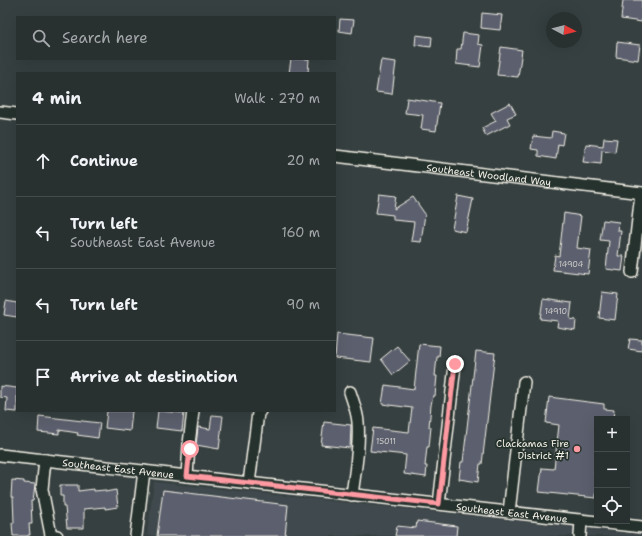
<!DOCTYPE html>
<meta charset="utf-8">
<style>
body{margin:0;font-family:"Shantell Sans",sans-serif;background:#343c3c;color:#f1f3f6}
.controls{position:absolute;right:12px;bottom:12px;display:grid;overflow:hidden;border-radius:0px;box-shadow:0 4px 16px #0002}
.controls button{width:36px;height:36px;display:grid;place-items:center;padding:0;border:0;border-bottom:1px solid #444b4c;background:#283030;color:#f1f3f6;font:20px sans-serif}
.compass{position:absolute;left:546px;top:12px;width:36px;height:36px;border-radius:50%;background:#283030;box-shadow:0 4px 16px #0002;rotate:97deg}
.stop{position:absolute;width:12px;height:12px;margin:-9px;border:3px solid #ff9aa2;border-radius:50%;background:#fff}
.stop.end{background:#ff9aa2;border-color:#fff;box-shadow:0 1px 4px #0008}
.list{margin:0;padding:0;list-style:none}
h2{display:flex;justify-content:space-between;align-items:center;height:52px;margin:0;padding:0 16px;font-size:17px}
h2 small{font-size:13px;font-weight:400;color:#a5a9ab}
.list li{display:grid;grid-template-columns:26px 1fr auto;gap:12px;align-items:center;box-sizing:border-box;height:72px;padding:0 16px;border-top:1px solid #444b4c}
.list b{display:block;font-size:15px;white-space:nowrap}
.list p{margin:0;font-size:13px;white-space:nowrap;color:#a5a9ab}
.list em{font-size:13px;font-style:normal;color:#a5a9ab}
.icon{flex:none;width:22px;height:22px;fill:none;stroke:currentColor;stroke-width:2;stroke-linecap:round;stroke-linejoin:round}
.map{position:relative;flex:none;width:642px;height:536px;overflow:hidden}
.search{position:absolute;background:#283030;box-shadow:0 4px 16px #0002;left:16px;top:16px;width:320px;height:44px;display:flex;align-items:center;gap:10px;box-sizing:border-box;padding:0 14px;border-radius:0px;color:#a5a9ab;font-size:15px}
.panel{position:absolute;background:#283030;box-shadow:0 4px 16px #0002;left:16px;top:72px;width:320px;height:340px;border-radius:0px}
.map>svg:first-child{display:block}
.built{fill:#414a4e}
.building{fill:#5c606e;stroke:#f4f1e8}
.lines{fill:none;stroke-linecap:round;stroke-linejoin:round}
.minor-casing{stroke:#f4f1e8;stroke-width:14}
.minor{stroke:#26332d;stroke-width:11}
.route{stroke:#ff9aa2;stroke-width:5}
.poi-dot{fill:#ff9aa2;stroke:#26332d;stroke-width:1.5}
.labels{text-anchor:middle;stroke-width:3.5;stroke-linejoin:round;paint-order:stroke}
.number-label{font-size:8px;fill:#cecdca}
.street-label{font-size:10px;fill:#f4f1e8;stroke:#26332d}
.poi-label{font-size:10px;fill:#f4f1e8;stroke:#26332d;text-anchor:end}
</style>
<div class="map">
<svg width="642" height="536" viewBox="0 0 642 536">
<rect width="100%" height="100%" fill="#364040"/>
<filter id="ink" filterUnits="userSpaceOnUse"><feTurbulence type="fractalNoise" baseFrequency=".025" numOctaves="2"/><feDisplacementMap in="SourceGraphic" scale="8" xChannelSelector="R" yChannelSelector="G"/><feConvolveMatrix kernelMatrix="1 2 1 2 8 2 1 2 1" color-interpolation-filters="sRGB"/></filter>
<g filter="url(#ink)">
<!-- built -->
<path class="built" d="M154,482l337,36 151,17v1h-495z"/>
<!-- building -->
<path class="building" d="M623,0h19v22l-21,-3z
M482,13l20,2 -2,15 -19,-2z
M340,19l14,1 -2,13 -13,-2z
M463,33l16,2 -1,9 5,1 -3,22 -24,-3 1,-15h4z
M416,35l16,2 -1,10 -16,-2z
M617,42l23,3 -2,15 -22,-3z
M501,47l21,3 -4,27 -21,-2z
M291,59h18l-1,14h-19z
M381,60l15,2 -4,32 -16,-2z
M407,98l33,5 -4,28 -15,-2 2,-14 -18,-2z
M510,103l6,11 -9,4 3,6 -24,12 -4,-8 14,-7 -5,-8z
M552,131l12,2 -2,12 -4,-1 -2,15 -18,-3v-6l-7,-1 2,-13 18,2z
M604,138l13,1 -2,13 -13,-2 -1,14 -18,-2 3,-18 17,2z
M379,194l17,2 -2,13 19,-12 12,17 -4,28 -10,-1 3,-19 -21,-2v-5l-17,-2z
M458,196l15,3 -7,33 -14,-3z
M564,213l17,3 -4,32 14,2 -3,24 -35,-4 2,-15 4,1z
M603,220l16,2 -1,9h3l-3,25h6l-2,15 -16,-2 3,-28 -9,-1z
M602,292l16,2 -3,26 -16,-2z
M543,299l29,4 -2,16 6,1 -1,10 -18,-3 1,-6 -18,-2z
M6,301l11,2v14l-13,-2z
M337,334l37,4 -3,24 -36,-4z
M630,339l12,1v11l-14,-2z
M419,344l21,2 -1,11h-2l-2,19h2l-2,20h-2l-2,9 -2,22h2l-2,20h-2l-2,19h2l-1,11 -22,-3 2,-19 -36,-4 3,-23 36,4 3,-24 -30,-4 3,-19 29,4z
M397,346l13,15 -17,14 -12,-16z
M476,351l19,2 -13,111h-2l-2,18 -19,-3 2,-17h2z
M0,386l17,2v24l-11,-1 1,-13 -7,-1z
M549,397l55,7v5l10,1 -1,9h-16v28l-3,27 3,1 -1,23 -57,-6 3,-24 12,1 5,-44 -13,-2z
M107,411h25l-2,20 -25,-3z
M158,411l26,2 -2,18 -26,-3z
M212,415l11,1 -4,33 -23,-4 2,-18 12,2z
M39,416l61,7 -2,15 -21,-3 1,-2 -19,-3v4l-21,-2z
M324,422l27,3 -1,23 -29,-3z
M12,480l12,1v2l11,1 -2,17h-2l1,23h-3l1,11h-2v1h-15l-1,-13h2l-1,-26h-2z
M60,485h18v6l16,-2v2l11,-1v2l11,-2 2,17 -13,2v-2l-21,2v19h-17l-2,-21h-2v-11h-3z
M163,490l125,15 -3,31h-128z
M417,521l40,5 -1,10h-61l2,-10 19,2z"/>
<g class="lines">
<defs>
<g id="minor">
<path d="M0,112l17,2"/>
<path id="s1" d="M335,156l307,37"/>
<path d="M632,272l9,-79"/>
<path d="M350,392c3,10 7,19 8,30 2,24 -3,49 -6,73"/>
<path id="s2" d="M0,455l642,72"/>
<path d="M45,460l-3,29 9,46 6,1"/>
<path d="M187,476l2,-32 4,-33"/>
<path d="M249,483l9,-70 2,-2"/>
<path d="M439,504l16,-139"/>
<path d="M509,512l15,-130"/>
<path d="M136,536l8,-65"/>
<path d="M580,536l1,-16"/>
</g>
</defs>
<!-- minor casing -->
<use href="#minor" class="minor-casing"/>
<!-- minor -->
<use href="#minor" class="minor"/>
</g>
</g>
<g class="lines" filter="url(#ink)">
<!-- route -->
<path class="route" d="M190,449l-3,27 252,28 16,-140"/>
</g>
<!-- markers -->
<circle class="poi-dot" cx="577" cy="449" r="4"/>
<g class="labels">
<!-- number labels -->
<g class="number-label">
<text x="571" y="267">14904</text>
<text x="556" y="314">14910</text>
<text x="386" y="444">15011</text>
</g>
<!-- street labels -->
<g class="street-label">
<text dy="4" stroke="none"><textPath href="#s1" startOffset="155">Southeast Woodland Way</textPath></text>
<text dy="4" stroke="none"><textPath href="#s2" startOffset="119">Southeast East Avenue</textPath></text>
<text dy="4" stroke="none"><textPath href="#s2" startOffset="515">Southeast East Avenue</textPath></text>
</g>
<!-- poi labels -->
<g class="poi-label">
<text x="569" y="447">Clackamas Fire<tspan x="569" dy="12">District #1</tspan></text>
</g>
</g>
</svg>
<div class="controls">
<button>+</button>
<button>−</button>
<button><svg class="icon" aria-label="locate" viewBox="0 0 24 24"><circle cx="12" cy="12" r="6"/><path d="M12 2v4M12 18v4M2 12h4M18 12h4"/></svg></button>
</div>
<svg class="compass" viewBox="-18 -18 36 36"><path d="M0-13l5 13h-10z" fill="#e53935"/><path d="M0 13l5-13h-10z" fill="#a5a9ab"/></svg>
<div class="stop" style="left:190px;top:449px"></div>
<div class="stop end" style="left:455px;top:364px"></div>
<div class="search"><svg class="icon" aria-label="search" viewBox="0 0 24 24"><circle cx="10" cy="10" r="6"/><path d="M15 15l6 6"/></svg>Search here</div>
<section class="panel">
<h2>4 min<small>Walk · 270 m</small></h2>
<ul class="list">
<li><svg class="icon" aria-label="ahead" viewBox="0 0 24 24"><path d="M12 20V5M6 11l6-6 6 6"/></svg><div><b>Continue</b></div><em>20 m</em></li>
<li><svg class="icon" aria-label="left" viewBox="0 0 24 24"><path d="M17 20v-9H6M10 6l-5 5 5 5"/></svg><div><b>Turn left</b><p>Southeast East Avenue</p></div><em>160 m</em></li>
<li><svg class="icon" aria-label="left" viewBox="0 0 24 24"><path d="M17 20v-9H6M10 6l-5 5 5 5"/></svg><div><b>Turn left</b></div><em>90 m</em></li>
<li><svg class="icon" aria-label="arrive" viewBox="0 0 24 24"><path d="M6 21V4h12l-3 4 3 4H6"/></svg><div><b>Arrive at destination</b></div></li>
</ul>
</section>
</div>
